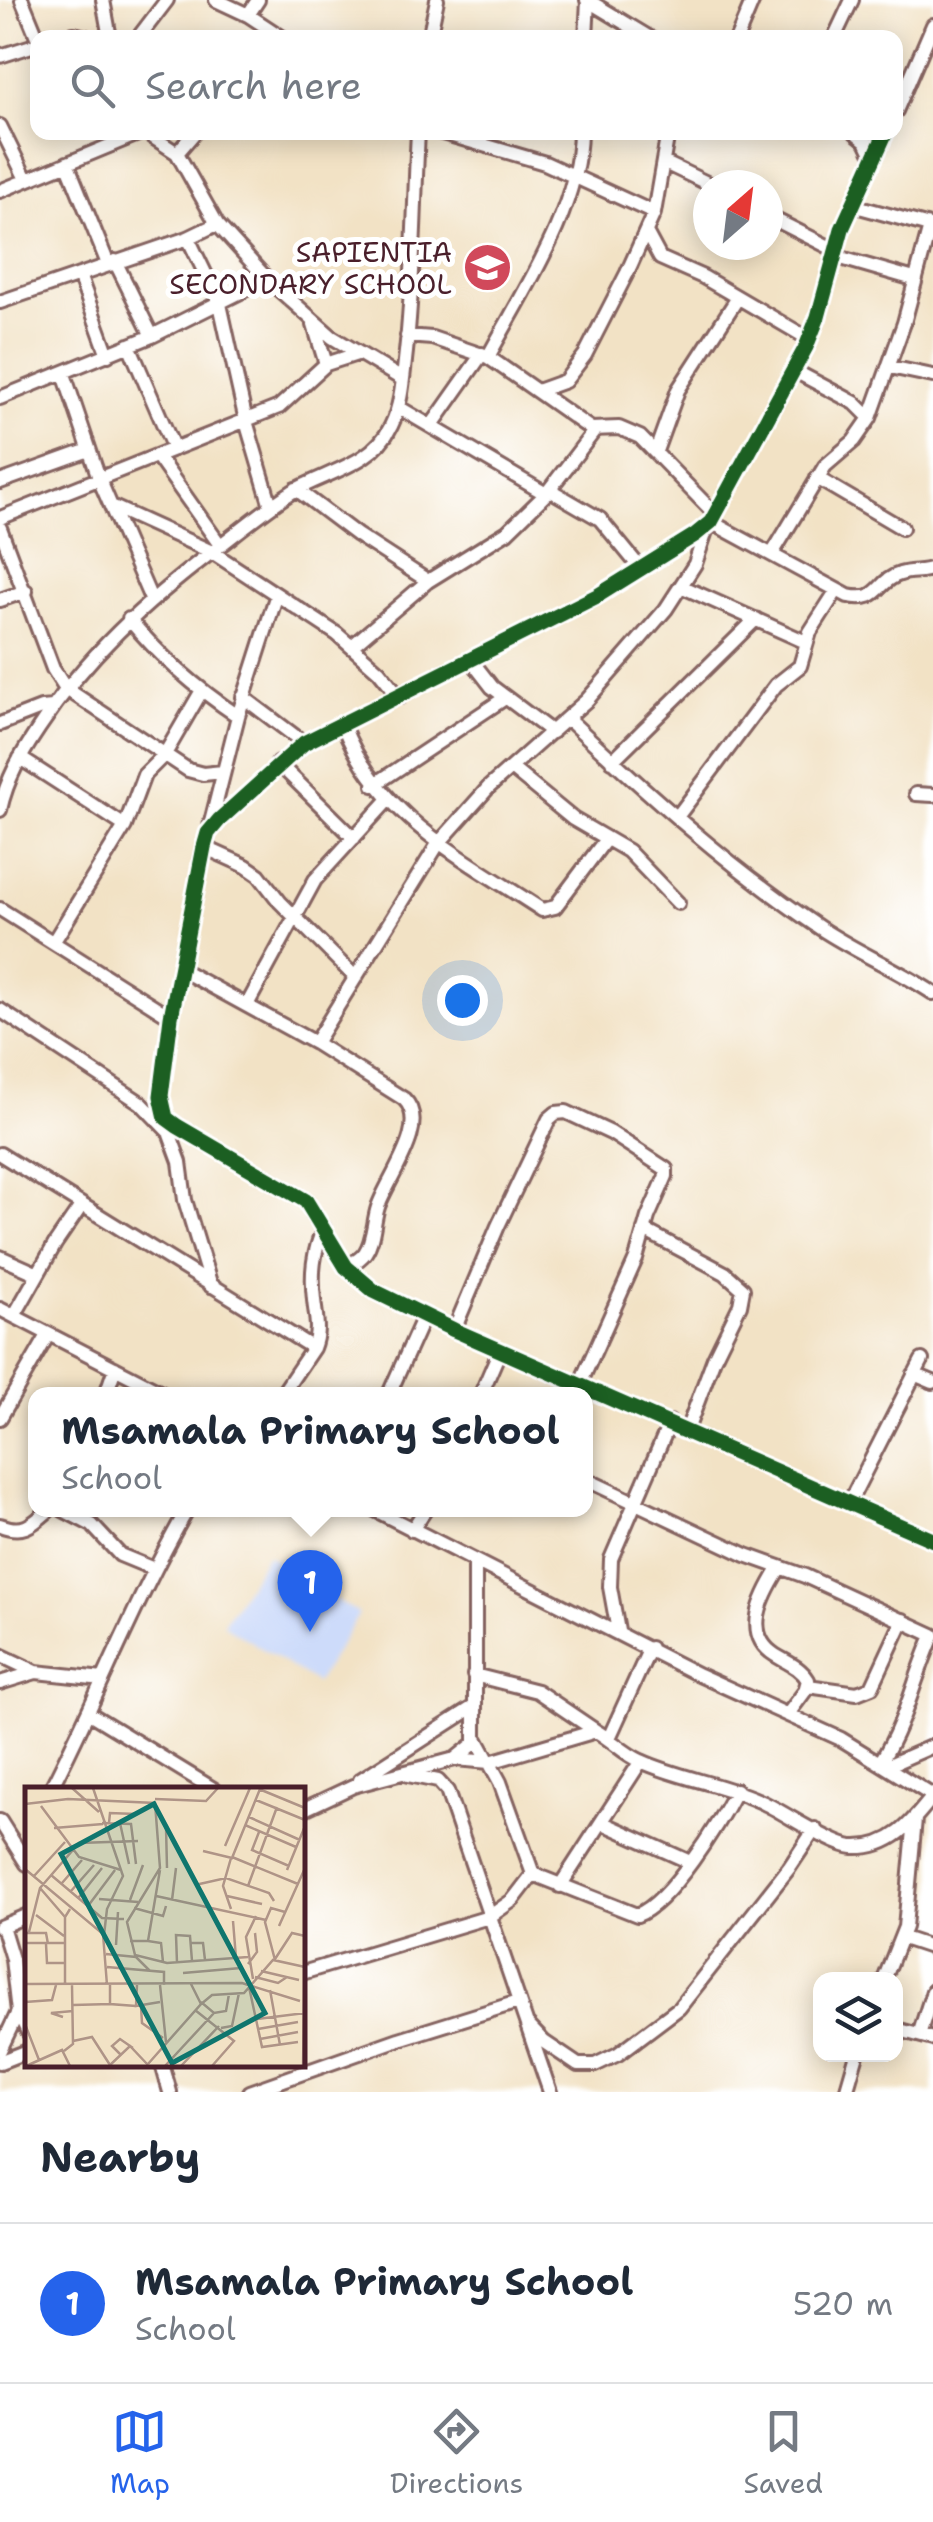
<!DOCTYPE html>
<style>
body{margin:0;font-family:"Shantell Sans",sans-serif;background:#f2f2f3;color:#1f2937}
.controls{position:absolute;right:30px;bottom:30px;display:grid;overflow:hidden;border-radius:20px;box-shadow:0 5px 25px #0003}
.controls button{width:90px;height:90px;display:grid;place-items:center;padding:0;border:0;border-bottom:2px solid #e0e1e3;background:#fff;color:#1f2937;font:50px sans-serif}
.compass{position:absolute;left:693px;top:170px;width:90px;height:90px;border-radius:50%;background:#fff;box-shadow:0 5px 25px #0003;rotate:28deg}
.you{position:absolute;left:462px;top:1000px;width:35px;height:35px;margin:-25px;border:8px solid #fff;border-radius:50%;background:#1a73e8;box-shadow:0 0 0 15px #1a73e833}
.badge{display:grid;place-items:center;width:65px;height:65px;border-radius:50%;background:#2563eb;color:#fff;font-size:32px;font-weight:700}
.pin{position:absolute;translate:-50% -82px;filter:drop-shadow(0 2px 5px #0008)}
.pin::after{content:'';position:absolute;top:52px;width:35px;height:30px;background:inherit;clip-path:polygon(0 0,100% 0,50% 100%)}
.popup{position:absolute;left:28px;top:1387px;width:565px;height:130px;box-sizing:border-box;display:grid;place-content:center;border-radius:20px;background:#fff;filter:drop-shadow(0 2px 8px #0005);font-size:32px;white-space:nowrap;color:#747a83}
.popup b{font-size:38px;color:#1f2937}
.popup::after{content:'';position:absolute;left:50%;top:100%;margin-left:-20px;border:20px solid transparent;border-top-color:#fff}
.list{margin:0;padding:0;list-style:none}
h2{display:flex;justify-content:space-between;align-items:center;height:130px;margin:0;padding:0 40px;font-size:42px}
h2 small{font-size:32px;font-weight:400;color:#747a83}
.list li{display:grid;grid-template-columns:65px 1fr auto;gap:30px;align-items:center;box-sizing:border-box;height:160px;padding:0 40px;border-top:2px solid #e0e1e3}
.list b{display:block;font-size:38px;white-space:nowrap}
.list p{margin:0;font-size:32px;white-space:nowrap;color:#747a83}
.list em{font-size:32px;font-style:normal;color:#747a83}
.icon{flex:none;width:55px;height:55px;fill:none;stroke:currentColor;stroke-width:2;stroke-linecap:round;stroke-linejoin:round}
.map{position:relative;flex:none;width:933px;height:2092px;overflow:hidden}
.search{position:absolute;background:#fff;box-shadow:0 5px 25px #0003;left:30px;right:30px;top:30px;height:110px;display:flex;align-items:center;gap:25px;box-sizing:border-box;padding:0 35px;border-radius:20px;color:#747a83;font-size:38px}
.sheet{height:290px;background:#fff}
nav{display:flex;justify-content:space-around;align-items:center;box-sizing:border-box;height:140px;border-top:2px solid #e0e1e3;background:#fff;font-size:28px;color:#747a83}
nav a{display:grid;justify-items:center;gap:5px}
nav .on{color:#2563eb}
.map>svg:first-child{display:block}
.built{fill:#cddbfa}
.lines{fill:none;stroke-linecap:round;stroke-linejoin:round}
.minor-casing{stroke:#856361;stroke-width:18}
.minor{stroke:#fff;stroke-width:12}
.cycleway-casing{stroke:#fff;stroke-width:21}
.cycleway{stroke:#1b5e20;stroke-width:15}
.labels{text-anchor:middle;stroke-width:10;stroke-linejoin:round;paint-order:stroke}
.poi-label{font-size:28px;fill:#4a1f2b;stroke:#fff;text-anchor:end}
.inset-road{fill:none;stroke:#af9487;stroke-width:2.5}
.view{fill:#0f766e;fill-opacity:0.15;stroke:#0f766e;stroke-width:5}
.inset-edge{fill:none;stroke:#4a1f2b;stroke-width:5}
</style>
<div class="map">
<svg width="933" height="2092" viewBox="0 0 933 2092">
<rect width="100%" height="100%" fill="#fff"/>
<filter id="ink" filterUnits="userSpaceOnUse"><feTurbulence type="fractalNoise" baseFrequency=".01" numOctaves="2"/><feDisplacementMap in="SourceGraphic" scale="20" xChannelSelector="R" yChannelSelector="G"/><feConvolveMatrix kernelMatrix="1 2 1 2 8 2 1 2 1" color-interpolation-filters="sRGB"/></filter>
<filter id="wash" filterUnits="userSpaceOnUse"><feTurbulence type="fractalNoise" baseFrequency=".0048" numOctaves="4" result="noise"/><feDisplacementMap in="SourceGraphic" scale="40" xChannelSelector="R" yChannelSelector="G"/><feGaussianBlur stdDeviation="2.25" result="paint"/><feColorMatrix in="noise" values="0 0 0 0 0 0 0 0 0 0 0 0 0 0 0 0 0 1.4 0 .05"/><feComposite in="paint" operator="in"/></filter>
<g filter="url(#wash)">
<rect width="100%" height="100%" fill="#f2e2c5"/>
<!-- built -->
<path class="built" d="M267,1555l92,59 -43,69 -93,-59z"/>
</g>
<g filter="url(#ink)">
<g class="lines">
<defs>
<path id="minor" d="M22,0l16,39
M103,0l7,38
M216,0l32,15 35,23
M587,0l63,38
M248,15l10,-15
M60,38l14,-4 15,4
M138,38l29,-38
M429,38l8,-38
M586,38l2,-38
M737,38l16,-38
M834,38l18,-38
M0,56l38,-12
M896,111l37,-86
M0,126l26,53
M145,132l32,21 40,71 50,55 65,58 70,42
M439,132l106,31 109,50
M855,132l11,9 8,17
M886,132l-44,97 -24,88 -12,30 -95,175 -16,13 -98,61 -293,147 -85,77 -11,13 -4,14 -33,170 -10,79 5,22 11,8 129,75 40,66 28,24 80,39 479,210
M177,153l18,-21
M663,162l48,23
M67,163l41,101
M0,191l143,-59
M852,205l81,22
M768,216l67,34
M646,232l14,26 43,19 106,62
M188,238l32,66 26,117 25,85
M834,256l80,23
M115,261l37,75
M79,275l29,80
M0,302l188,-64 29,-14
M314,325l12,39
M407,336l25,2 56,19 103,72 28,-1 21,9 75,77
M129,345l45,104
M488,357c36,-67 91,-148 92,-225
M890,367l43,9
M793,370l62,33 15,15
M64,374l36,107 51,118
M540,390l25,-9 20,-26 42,-82 27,-60 14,-81
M0,398l152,-62 115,-57
M398,407l148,87
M432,425l50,-71
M656,451l22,-61 59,-91
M157,456l63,89
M817,478l85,50
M0,482l89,-32
M296,489l61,46 71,46
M550,490l50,29 41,50
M111,506l101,46 125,82 42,37 21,26
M0,518l279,-111 47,-43 31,-10
M711,522l137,74c33,7 28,-15 52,-22 11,-4 22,-1 33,-6
M0,528l53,141 12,19 123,82 15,4 20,-2
M772,554l53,-88 29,-25 16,-23 34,-95 26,-97
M683,587l123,55
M0,600l26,-9
M129,619c32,39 67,69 109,97
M352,646l76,-65 79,-49 39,-38 49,-64
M471,660l21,27 60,45
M243,697l61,46
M567,718c80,75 162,149 253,210 36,24 77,41 113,65
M0,724l41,-16 12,-1
M343,725c34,91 122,134 199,185l13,-3 51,-68
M20,758l105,68
M612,761l144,-142
M278,763l76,75
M511,768l62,51 55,32 50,52
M374,785l131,-87
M916,794l17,1
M0,810c7,-32 21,-55 39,-82 47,-72 106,-125 174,-177 26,-20 51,-41 79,-59 33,-20 81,-27 99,-66 11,-22 12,-49 15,-74 8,-73 8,-146 12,-220
M677,817l99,-132 24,-19 10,-34 27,-42
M209,830l29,-114 38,-119
M204,847l42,19 13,9 21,27 74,74
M0,909l171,108
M54,941l71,-115 19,-51 21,-21 36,-62
M180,969l135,74 123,-199 51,-57 98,-87 79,-91 29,-45 12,-36
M247,1005l68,-125 74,-81
M0,1010l141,93 28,29 11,30 5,38 26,86
M315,1043l89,56c27,26 -17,80 -26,108 -5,15 -4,33 -13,46 -5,7 -12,10 -19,14
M0,1154l313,194 -31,46
M644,1230l81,43 18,16 -3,16 -26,53 -27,72
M0,1257l38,17
M0,1309l165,85
M14,1316l41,-72 26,-38
M454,1330l44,-104 51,-107 7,-6 10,-1 45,21 55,36v7l-18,41 -12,42 -56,125
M313,1348c7,-18 3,-29 1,-48 -3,-26 -1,-48 10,-72
M914,1374l19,8
M106,1394l9,-26
M389,1394l35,-78
M481,1394l19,-44
M0,1418l48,-83
M585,1479l161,76 59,21 128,59
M849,1503l73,-143
M63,1510l29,15 28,30 34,14
M375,1510l324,165 142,64 92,57
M0,1525c23,9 32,0 49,-15
M412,1530l13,-20
M779,1569c-17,27 -37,65 -4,86 13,8 25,12 33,25l-3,11 -17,23
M618,1631l-8,-44 1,-28 59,-137
M0,1655l36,17 67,7
M474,1675l63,16 59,40
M0,1683l36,-11
M808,1686l49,7 15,-6 31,-67
M89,1713l126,77
M609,1738l41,-90
M477,1740l23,42 33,92 104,41c33,-12 82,-92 99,-125
M455,1759l35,3 106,-31c16,9 28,23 45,30 39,18 84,23 123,42 21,10 70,43 89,44 38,2 59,-24 80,-51
M881,1761c25,-39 33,-83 52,-125
M887,1766l46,-20
M408,1775l30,6 9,10 103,301
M360,1780l115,-74
M50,1790c48,-93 85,-190 137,-280
M302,1810l51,-24 102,-27 20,-16v-182
M0,1821l27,43
M603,1823l87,39
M560,1886l81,-125
M2,1926l10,33 6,53 10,20
M0,1927l28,-12
M903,1938l30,10
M302,1973l187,-56 24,-17 20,-26
M884,1980l21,-53 10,-108
M527,2024l17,18 34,23h17l23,-11 61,-46 110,-140 26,-39
M896,2029l37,10
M919,2035l14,-44
M0,2050l18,-38
M0,2062l28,-11
M162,2064l8,28
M249,2092l150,-53 119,-37
M846,2092l11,-38"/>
</defs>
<!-- minor casing -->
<use href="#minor" class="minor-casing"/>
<!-- minor -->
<use href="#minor" class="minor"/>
<defs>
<path id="cycleway" d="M886,132l-44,97 -24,88 -12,30 -95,175 -16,13 -98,61 -293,147 -85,77 -11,13 -4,14 -33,170 -10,79 5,22 11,8 129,75 40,66 28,24 80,39 479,210"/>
</defs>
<!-- cycleway casing -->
<use href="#cycleway" class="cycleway-casing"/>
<!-- cycleway -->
<use href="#cycleway" class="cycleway"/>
</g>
</g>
<!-- icons -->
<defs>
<symbol id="school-disc" viewBox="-11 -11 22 22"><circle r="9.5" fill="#d1495b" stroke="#fff"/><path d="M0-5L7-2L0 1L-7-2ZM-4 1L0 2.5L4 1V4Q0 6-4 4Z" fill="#fff"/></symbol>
</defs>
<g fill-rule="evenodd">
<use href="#school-disc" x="460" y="240" width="55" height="55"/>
</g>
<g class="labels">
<!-- poi labels -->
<g class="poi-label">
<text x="452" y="262">SAPIENTIA<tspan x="452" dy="32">SECONDARY SCHOOL</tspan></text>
</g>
</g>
<!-- overview -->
<g transform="translate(25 1787)">
<rect width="280" height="280" fill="#f2e2c5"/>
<path class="inset-road" d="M47,1l27,24M68,1l30,88 -16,33 -3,26M234,2l46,19M130,12l51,2 12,-13M231,13l49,20M0,17l43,-5 87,4 5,65 -33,54 8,33 32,8 81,-6M16,19l38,51 42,13M224,30l51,23M77,36l29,1 5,40M84,36l1,-10 26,1M95,36l9,41M220,38l51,22M141,40l1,41M29,41l49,-4M234,45l-7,18 37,16M200,59l25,-58M178,64l29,7 28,-69M207,70l66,27M206,71l-8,28 8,23M0,82l78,65 4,51M262,83l18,-44M26,88l51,43 22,1M9,89l31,-34M37,96l20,-23M170,98l31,-7 43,15 5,8M223,99l29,-79M15,101l25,29M46,104l23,-26M131,109l110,24M202,109l35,8M54,110l23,-29M74,112l39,3M105,113l13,-35M147,113l4,-32M63,119l27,-36M109,121l29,8 3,-10M11,128l28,21M208,134l3,37M254,139l26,-58M4,145l11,-44 39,-45 59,-2M0,146h21l2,11M105,154h18l12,-71M123,154l13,2 2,19M0,156h40M165,156h13l2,17M21,157l1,19h18M91,158l2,-33M81,167l30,3 14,14M250,172l17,-26 13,3M250,173l-10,-38 6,-14 14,4M152,176l-1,-28 14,1 2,25M223,177l9,-12 -2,-19M82,180l57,5v13M236,184l38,9M158,186l58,-5M230,190l23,6 9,-6M228,192l-7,-42 10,-21M0,197l217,-1 58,18M40,198v-68l5,-8M85,198v19l26,2M112,198l-1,21 24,-4M135,198l6,57M224,200l13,60 36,-5M245,203l10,55M0,215l27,-2 4,-15M176,215l13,11 12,-2 3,-17M48,218l38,-1M175,218l12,-10 32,-2 29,-33 32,7M116,219l1,17 21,15M170,223l39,31 -22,25M38,230l-12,-4 22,-2M232,232l48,-6M0,237l14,36M196,241l11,-2 7,-33M233,242l40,-7M235,252l38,-7M48,254l19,-4 18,28M39,264l9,-7 -1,-59M96,268l-9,-9 8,-7 13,9M123,277l53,-60 -10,-20M1,279l36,-16 8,16M84,279l21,-20 18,19M140,279l49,-53M156,279l38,-40M278,279l2,-126"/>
<path class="view" d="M129,17l111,209 -93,50 -111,-209z"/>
<rect width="280" height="280" class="inset-edge"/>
</g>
</svg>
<div class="controls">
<button><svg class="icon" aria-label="layers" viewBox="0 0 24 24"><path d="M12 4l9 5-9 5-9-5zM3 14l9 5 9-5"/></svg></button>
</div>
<svg class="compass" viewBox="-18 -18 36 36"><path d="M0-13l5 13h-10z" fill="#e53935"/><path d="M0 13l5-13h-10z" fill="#747a83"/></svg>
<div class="you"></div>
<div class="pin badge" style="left:310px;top:1632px">1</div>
<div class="popup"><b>Msamala Primary School</b>School</div>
<div class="search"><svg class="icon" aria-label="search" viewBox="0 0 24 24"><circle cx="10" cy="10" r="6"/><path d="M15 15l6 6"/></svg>Search here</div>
</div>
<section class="sheet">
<h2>Nearby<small></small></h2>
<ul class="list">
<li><span class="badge">1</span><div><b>Msamala Primary School</b><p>School</p></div><em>520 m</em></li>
</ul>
</section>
<nav>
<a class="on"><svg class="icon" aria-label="map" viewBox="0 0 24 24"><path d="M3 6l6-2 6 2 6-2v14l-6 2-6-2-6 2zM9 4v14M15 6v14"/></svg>Map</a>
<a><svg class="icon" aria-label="directions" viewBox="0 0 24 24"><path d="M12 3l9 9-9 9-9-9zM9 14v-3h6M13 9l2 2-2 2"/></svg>Directions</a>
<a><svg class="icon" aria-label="saved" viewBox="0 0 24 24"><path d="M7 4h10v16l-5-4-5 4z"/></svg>Saved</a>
</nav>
